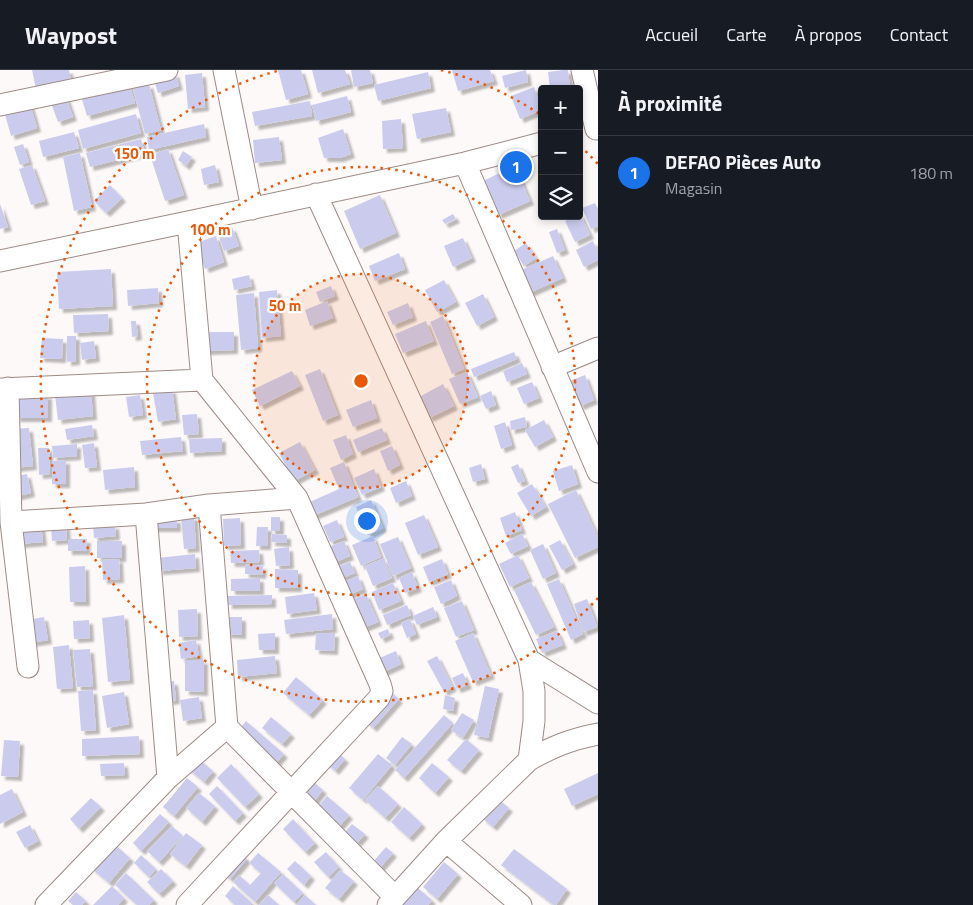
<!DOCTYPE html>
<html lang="fr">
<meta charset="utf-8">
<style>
body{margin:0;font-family:"Titillium Web",sans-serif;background:#242831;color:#f1f3f6}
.controls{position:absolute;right:15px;top:15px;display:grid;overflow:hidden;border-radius:5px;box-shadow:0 2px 8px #0003}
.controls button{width:45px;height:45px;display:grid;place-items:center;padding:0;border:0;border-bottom:1px solid #363941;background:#171b24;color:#f1f3f6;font:25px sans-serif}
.you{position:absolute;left:366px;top:450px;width:18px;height:18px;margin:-12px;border:4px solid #fff;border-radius:50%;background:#1a73e8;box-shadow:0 0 0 8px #1a73e833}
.badge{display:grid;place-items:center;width:32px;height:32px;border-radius:50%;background:#1a73e8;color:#fff;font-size:16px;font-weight:700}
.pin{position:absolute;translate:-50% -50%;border:2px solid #fff;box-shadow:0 1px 5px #0006}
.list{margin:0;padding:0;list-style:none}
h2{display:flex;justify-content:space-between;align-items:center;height:65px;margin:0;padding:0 20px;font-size:21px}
h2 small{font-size:16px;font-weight:400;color:#9ea1a6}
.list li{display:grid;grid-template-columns:32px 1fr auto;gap:15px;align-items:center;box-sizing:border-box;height:75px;padding:0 20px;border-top:1px solid #363941}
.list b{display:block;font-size:19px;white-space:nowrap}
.list p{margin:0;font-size:16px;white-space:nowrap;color:#9ea1a6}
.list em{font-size:16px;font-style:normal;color:#9ea1a6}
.icon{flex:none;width:28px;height:28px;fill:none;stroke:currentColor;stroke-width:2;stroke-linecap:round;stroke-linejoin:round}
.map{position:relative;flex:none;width:598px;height:835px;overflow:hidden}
header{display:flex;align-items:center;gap:30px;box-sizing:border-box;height:70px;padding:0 25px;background:#171b24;border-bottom:1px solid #363941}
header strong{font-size:24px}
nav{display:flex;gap:28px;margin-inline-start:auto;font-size:18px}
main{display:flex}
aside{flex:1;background:#171b24}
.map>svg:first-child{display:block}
.building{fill:#cbcced;filter:url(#shadow)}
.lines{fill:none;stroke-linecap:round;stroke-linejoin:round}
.minor-casing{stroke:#9d8b85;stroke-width:23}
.minor{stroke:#fff;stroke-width:21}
.ring{fill:none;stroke:#e8590c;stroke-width:2.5;stroke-dasharray:2.5 5}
.centre{fill:#e8590c;stroke:#fff;stroke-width:2.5}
.ring-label{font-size:15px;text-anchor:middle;font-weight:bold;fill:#e8590c;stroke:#fff;stroke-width:4.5;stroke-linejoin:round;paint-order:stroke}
</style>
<header>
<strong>Waypost</strong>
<nav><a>Accueil</a><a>Carte</a><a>À propos</a><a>Contact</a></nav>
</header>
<main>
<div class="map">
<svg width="598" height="835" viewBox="0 0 598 835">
<defs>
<filter id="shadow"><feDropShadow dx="4" dy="4" stdDeviation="1" flood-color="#0004"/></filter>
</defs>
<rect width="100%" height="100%" fill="#fdf9f8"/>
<!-- building -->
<path class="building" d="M32,0h37l2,11 -35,8z
M278,0h23l7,24 -22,6z
M312,0h33l5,14 -32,9z
M351,0h19l3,13 -19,4z
M452,0h38l4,11 -36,10z
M526,0l2,12 -23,6 -3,-12z
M563,0h5l2,18 -20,1 -2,-17z
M428,2l3,16 -53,13 -4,-16z
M175,3l4,13 -21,7 -4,-13z
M202,3l3,34 -17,2 -3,-34z
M129,13l6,20 -48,13 -6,-20z
M149,14l12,46 -16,4 -12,-45z
M534,17l8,23 -22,9 -9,-23z
M347,26l4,16 -35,9 -4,-16z
M66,27l7,20 -15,5 -7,-19z
M310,31l2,15 -57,10 -3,-14z
M30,34l7,24 -26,8 -7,-25z
M446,38l5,24 -34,7 -5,-25z
M136,44l5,19 -58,16 -5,-19z
M401,49l2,29 -20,1 -1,-28z
M204,54l2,13 -57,13 -2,-13z
M343,59l8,25 -11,4h-16l-6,-20z
M74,62l5,16 -36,9 -4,-16z
M279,67l3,23 -27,3 -2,-23z
M141,69l4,14 -55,14 -4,-14z
M23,74l6,18 -9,3 -6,-18z
M168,79l16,46 -19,6 -15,-46z
M183,81l9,6 -6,9 -8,-6z
M80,83l12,54 -18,4 -11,-54z
M32,95l13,36 -14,4 -12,-36z
M215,95l4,17 -15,3 -3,-16z
M515,96l15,35 -32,14 -15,-34z
M110,115l12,13 -16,15 -12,-12z
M380,125l16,38 -36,16 -16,-38z
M595,133l3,6v17l-7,3 -9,-21z
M0,134l8,23 -8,2z
M579,141l11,24 -15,7 -10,-21 10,-5h4z
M453,144l3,5 -11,5 -3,-4z
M232,157l7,19 -15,5 -7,-19z
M557,159l8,21 -8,3 -8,-21z
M216,166l8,26 -19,7 -9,-26z
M463,168l9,20 -19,9 -9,-21z
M593,171l5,11v8l-14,7 -8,-17z
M526,173l10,15 -12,8 -10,-15z
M399,183l6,16 -30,12 -6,-15z
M553,186l10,22 -34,15 -10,-22z
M111,199l2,37 -54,3 -2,-37z
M249,205l3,11 -18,4 -2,-11z
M444,210l12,22 -19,10 -12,-22z
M331,216l4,10 -15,6 -4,-10z
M158,218l1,15 -31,3 -1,-16z
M277,220l4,46 -19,2 -3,-46z
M254,223l4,55 -17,2 -5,-55z
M483,224l11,23 -17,9 -12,-23z
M327,231l6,17 -23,8 -5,-16z
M408,233l5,14 -20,8 -6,-13z
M108,244l1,17 -35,2 -1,-18z
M443,246l21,53 -12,5 -22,-52z
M131,251h5l2,15 -6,1z
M426,251l8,20 -31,12 -8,-19z
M205,262h29v18l-29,1z
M67,266h9v25l-9,1z
M42,268l21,1 -1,20 -22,-1z
M94,271l2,17 -14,2 -2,-17z
M514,282l3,7 -43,18 -3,-8z
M522,293l5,11 -20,8 -4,-11z
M320,299l18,46 -15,6 -18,-46z
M292,301l8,15 -40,20 -8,-16z
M467,302l11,25 -18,7 -11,-25z
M585,305l9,25 -14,6 -10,-25z
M532,312l7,16 -15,6 -7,-16z
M443,314l11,22 -25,12 -10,-21z
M172,319l4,30 -18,3 -5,-29z
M91,321l2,25 -35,4 -3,-25z
M491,321l5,14 -10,4 -6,-13z
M16,325h32v23h-32z
M140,325l3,20 -14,2 -3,-20z
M371,330l6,18 -24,9 -7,-17z
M197,344l2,20 -15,1 -2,-20z
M525,347l2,10 -16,3 -1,-9z
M544,350l9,17 -18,10 -10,-17z
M505,352l7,23 -11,4 -7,-23z
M92,355l2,11 -27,4 -2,-11z
M29,358l4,38 -19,2 -4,-39z
M382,358l5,12 -29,12 -5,-12z
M346,365l7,19 -12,6 -8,-20z
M181,367l2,14 -41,4 -2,-14z
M222,368v13l-32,2 -1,-14z
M300,372l15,28 -21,11 -15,-28z
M94,373l3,24 -12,1 -3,-23z
M77,374v12l-24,2 -1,-12z
M392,376l8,19 -12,6 -8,-20z
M38,378h11l1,26 -11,1z
M66,390v24h-14v-23z
M344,392l14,35 -50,21 -5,-13 36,-16 -9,-21z
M481,394l4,15 -12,3 -4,-14z
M518,394l7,17 -7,2 -7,-16z
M572,395l6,19 -19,7 -6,-20z
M134,397l1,20 -30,3 -2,-20z
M374,399l7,18 -19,8 -8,-17z
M27,404l4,19 -17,4 -3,-20z
M406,411l6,15 -16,7 -6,-15z
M532,414l14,23 -15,9 -14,-23z
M576,420l22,47v10l-23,11 -27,-54z
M371,430l12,28 -15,7 -12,-28z
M515,442l7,18 -16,6 -6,-18z
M424,445l14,32 -20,8 -13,-32z
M194,446l2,32 -12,1 -3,-32z
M271,447h9v14h-9z
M240,448l1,27 -17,1 -1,-27z
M152,449h25v9h-25z
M337,450l7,17 -14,5 -7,-16z
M41,454l2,18 -24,2 -2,-18z
M66,455l1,15 -15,1 -1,-15z
M115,455l1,11 -22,2 -1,-12z
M257,457h11l-1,19h-11z
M272,464l15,1v8l-16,-1z
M522,464l6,12 -17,8 -6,-11z
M373,466l8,21 -20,9 -9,-21z
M398,467l13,31 -18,8 -13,-32z
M68,469h19l-1,12h-18z
M560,470l13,24 -11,6 -13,-24z
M97,471h25v17h-25z
M344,471l6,15 -24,10 -7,-15z
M543,474l13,29 -13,6 -13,-29z
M289,477l1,18 -14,1 -2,-17z
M259,480l1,12 -29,1 -1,-12z
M195,484l1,14 -37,3 -2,-13z
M518,485l11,23 -19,9 -11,-23z
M384,488l8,20 -19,8 -8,-20z
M119,489l1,20 -17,1 -1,-20z
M442,489l6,15 -19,8 -6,-15z
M350,492l5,11 -15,6 -5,-11z
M245,494l18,2 -1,9 -17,-1z
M85,496l1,36h-16l-1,-35z
M275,499l23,1v18h-23z
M412,502l6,16 -13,5 -6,-15z
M358,506l5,13 -19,8 -5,-13z
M260,508v13h-29v-12z
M559,509l24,55 -12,6 -24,-56z
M451,510l6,16 -16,8 -7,-17z
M531,512l23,45 -18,8 -22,-45z
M393,513l8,18 -22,9 -7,-18z
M314,523l3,17 -30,4 -2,-17z
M366,524l12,28 -15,6 -12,-28z
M272,525v9l-44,1v-9z
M587,529l10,28 -14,5 -9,-28z
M462,531l12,29 -18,7 -12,-29z
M407,535l4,10 -24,10 -4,-10z
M433,537l4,10 -20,8 -4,-9z
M197,539l1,27 -19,1 -1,-27z
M332,544l1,15 -47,5 -2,-14z
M124,545l6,65 -22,2 -6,-64z
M44,547l4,23 -18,3 -3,-23z
M227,547h15v18l-15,-1z
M410,549l6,15 -9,4 -6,-15z
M89,550l1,18 -16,1 -1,-18z
M388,559l2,6 -9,4 -3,-6z
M557,561l6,14 -21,8 -6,-14z
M275,563v17h-16l-1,-16z
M316,563h19l-1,18 -19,-1z
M473,563l18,42 -18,7 -18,-41z
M196,570l3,16 -18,3 -2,-16z
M69,575l4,43 -16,1 -4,-42z
M90,579l3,37 -16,1 -4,-37z
M396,581l5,13 -24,11 -5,-14z
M275,586l2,17 -39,4 -1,-17z
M437,586l16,31 -9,5 -17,-31z
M185,590h19v32l-19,-1z
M463,603l5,12 -11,4 -5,-11z
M296,607l27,23 -14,15 -26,-22z
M174,611l2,19 -7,1 -2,-19z
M384,616l15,13 -26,29 -14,-13z
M485,616l14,3 -11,49 -14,-3z
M93,620l3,40 -15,1 -3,-40z
M124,622l5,32 -22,4 -5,-32z
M445,625l10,3 -2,13 -10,-2z
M199,627l3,21 -19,3 -3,-21z
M462,643l12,7 -11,18 -12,-8z
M444,645l9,8 -49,55 -9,-8z
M271,647l20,17 -9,10 -20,-16z
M246,651l38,33 -12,13 -37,-32z
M139,666l1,18 -58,2v-17z
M402,667l10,7 -17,21 -9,-7z
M466,669l13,11 -18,21 -14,-11z
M4,670l16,1 -2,36 -17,-1z
M326,672l19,17 -10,12 -19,-18z
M188,680l25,21 -9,11 -25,-21z
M378,684l14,11 -29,35 -14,-12z
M124,693l1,12 -24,1 -1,-12z
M432,693l17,14 -14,16 -16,-15z
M231,694l28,30 -14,13 -28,-29z
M300,701l23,19 -11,14 -23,-19z
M598,703v21l-26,12 -8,-17z
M187,708l11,9 -24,29 -11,-9z
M217,716l26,27 -8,8 -26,-27z
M378,716l20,18 -13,14 -20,-18z
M12,719l11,23 -23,12v-29z
M199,723l16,13 -13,16 -16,-14z
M327,726l22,19 -11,13 -22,-19z
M91,728l10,9 -22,22 -9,-10z
M498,729l11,9 -16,19 -11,-9z
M404,737l18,17 -13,14 -18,-16z
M160,744l9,8 -28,29 -8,-8z
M293,749l22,24 -10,9 -22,-23z
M352,754l13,10 -8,9 -12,-11z
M30,755l8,16 -13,7 -9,-16z
M172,756l11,10 -24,26 -12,-11z
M186,763l16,12 -16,21 -16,-12z
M113,773l17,15 -21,25 -18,-15z
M386,777l7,6 -15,17 -7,-6z
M235,778l12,11 -17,20 -12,-11z
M514,779l53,40 -11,16h-2l-53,-40z
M326,782l13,15 -11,10 -14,-15z
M258,783l23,19 -26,30 -22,-20 6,-7 11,10 11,-12 -12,-10z
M141,785l15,14 -7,8 -15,-14z
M295,791l16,15 -7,9 -17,-16z
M444,792l14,12 -21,25 -14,-12z
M161,799l12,12 -14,13 -12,-12z
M340,800l14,11 -15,18 -14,-11z
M126,803l28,27 -5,5h-12l-22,-20z
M283,804l20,19 -9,9 -20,-19z
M112,816l12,12 -6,7h-25z
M233,816l19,17 -2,2h-15l-10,-9z
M418,818l14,12 -4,5h-25z
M76,822l10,9 -4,4h-9l-5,-4z
M268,825l11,10h-20z
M305,825l11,10h-18l-1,-1z"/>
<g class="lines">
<defs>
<path id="minor" d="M224,0l28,139
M582,0l14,59
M0,35l167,-35
M465,93l133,309
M316,124l213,466 5,31v30l-5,39 -83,81 -58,64
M188,152l14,158
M0,191l188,-39 277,-59 77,-20
M552,297l46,-19
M8,318l3,134 17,145
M0,319l202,-9 95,118 83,186 2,7 -3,7 -192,207
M209,435l18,222 168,170
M146,444l22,264
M11,452l135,-8 63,-9 88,-7
M529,590l69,43
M529,690c23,-13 42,-21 69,-26
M446,771l75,64
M46,835l122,-127 59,-51"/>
</defs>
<!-- minor casing -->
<use href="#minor" class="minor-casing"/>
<!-- minor -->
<use href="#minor" class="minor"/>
</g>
<!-- distance rings -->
<circle cx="361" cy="311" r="107" fill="#e8590c" fill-opacity=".12"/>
<g class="ring">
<circle cx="361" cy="311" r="107"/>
<circle cx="361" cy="311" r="214"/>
<path d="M598 528A321 321 0 1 1 281 0M441 0A321 321 0 0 1 541 45M580 76A321 321 0 0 1 598 94"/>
</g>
<circle cx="361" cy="311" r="8" class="centre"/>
<g class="ring-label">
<text x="134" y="89">150 m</text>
<text x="210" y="165">100 m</text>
<text x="285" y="241">50 m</text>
</g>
</svg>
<div class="controls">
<button>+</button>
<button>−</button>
<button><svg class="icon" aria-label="layers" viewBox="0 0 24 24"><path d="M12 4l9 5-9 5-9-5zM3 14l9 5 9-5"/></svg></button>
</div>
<div class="you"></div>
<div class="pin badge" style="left:516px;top:97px">1</div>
</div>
<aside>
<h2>À proximité<small></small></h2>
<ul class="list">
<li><span class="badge">1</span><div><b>DEFAO Pièces Auto</b><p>Magasin</p></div><em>180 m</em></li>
</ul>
</aside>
</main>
